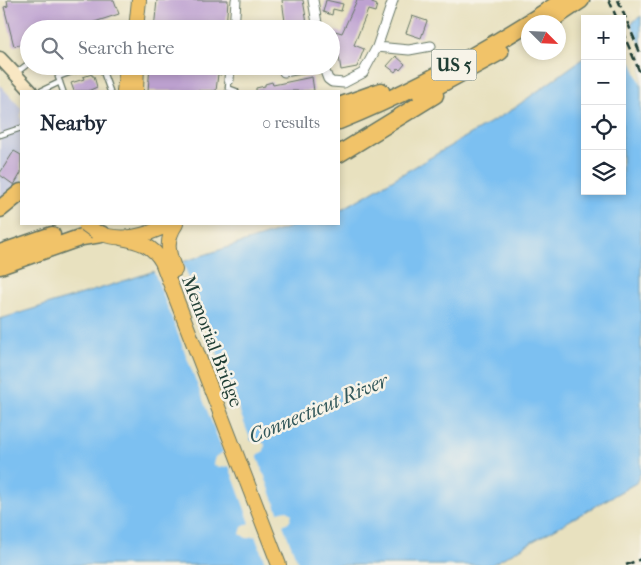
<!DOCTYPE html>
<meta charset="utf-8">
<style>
body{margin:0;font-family:"IM FELL French Canon",serif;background:#f2f2f3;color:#1f2937}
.controls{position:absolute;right:15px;top:15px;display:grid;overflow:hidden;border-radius:0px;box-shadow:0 2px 8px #0003}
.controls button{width:45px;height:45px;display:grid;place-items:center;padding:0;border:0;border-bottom:1px solid #e0e1e3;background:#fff;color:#1f2937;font:25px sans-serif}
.compass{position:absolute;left:521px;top:15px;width:45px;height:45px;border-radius:50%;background:#fff;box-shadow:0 2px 8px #0003;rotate:114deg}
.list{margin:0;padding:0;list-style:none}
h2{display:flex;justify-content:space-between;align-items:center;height:65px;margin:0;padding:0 20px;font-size:21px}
h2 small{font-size:16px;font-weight:400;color:#747a83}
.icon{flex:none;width:28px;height:28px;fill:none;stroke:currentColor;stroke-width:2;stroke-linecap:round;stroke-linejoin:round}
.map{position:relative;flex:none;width:641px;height:565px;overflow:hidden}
.search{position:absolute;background:#fff;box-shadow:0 2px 8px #0003;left:20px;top:20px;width:320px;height:55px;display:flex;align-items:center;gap:12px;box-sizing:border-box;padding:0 18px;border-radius:28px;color:#747a83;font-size:19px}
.panel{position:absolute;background:#fff;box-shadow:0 2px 8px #0003;left:20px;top:90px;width:320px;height:135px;border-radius:0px}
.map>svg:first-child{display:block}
.industrial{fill:#bcc3de}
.water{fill:#7bc0f1;stroke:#4d7e92}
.pier{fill:#e8e1bf}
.building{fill:#bea2d1}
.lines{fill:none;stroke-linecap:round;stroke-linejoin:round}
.lane-casing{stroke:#657665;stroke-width:7}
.street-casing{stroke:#657665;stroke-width:11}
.secondary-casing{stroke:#657665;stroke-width:15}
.primary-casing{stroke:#657665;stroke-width:16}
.highway-casing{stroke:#657665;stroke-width:19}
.lane{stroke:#fff;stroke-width:4.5}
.street{stroke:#fff;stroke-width:9}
.secondary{stroke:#f9e7c3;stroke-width:12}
.primary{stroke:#f1c369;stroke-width:14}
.highway{stroke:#f1c369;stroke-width:16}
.rail{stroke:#1f3d34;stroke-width:2.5;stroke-dasharray:8 4;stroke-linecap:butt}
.primary-bridge-casing{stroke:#657665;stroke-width:16;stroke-linecap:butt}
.primary-bridge{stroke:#f1c369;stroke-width:14}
.labels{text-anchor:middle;stroke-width:5;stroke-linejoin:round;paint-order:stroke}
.shield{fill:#f7f3e8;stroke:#60746a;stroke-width:1}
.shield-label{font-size:18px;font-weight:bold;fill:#1f3d34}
.street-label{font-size:19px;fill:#1f3d34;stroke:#f7f3e8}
.water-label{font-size:20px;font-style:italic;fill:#31575a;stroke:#f7f3e8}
</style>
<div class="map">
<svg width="641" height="565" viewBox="0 0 641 565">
<rect width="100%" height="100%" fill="#f7f3e8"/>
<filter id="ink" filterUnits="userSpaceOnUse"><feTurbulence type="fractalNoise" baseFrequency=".02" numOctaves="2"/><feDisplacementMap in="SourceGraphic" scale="10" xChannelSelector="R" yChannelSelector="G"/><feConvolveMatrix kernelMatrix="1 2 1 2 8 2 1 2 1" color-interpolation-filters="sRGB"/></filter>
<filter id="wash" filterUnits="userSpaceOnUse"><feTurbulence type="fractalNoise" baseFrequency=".0096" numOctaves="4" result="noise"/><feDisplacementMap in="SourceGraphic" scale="20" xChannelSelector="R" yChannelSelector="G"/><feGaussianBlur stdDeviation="1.12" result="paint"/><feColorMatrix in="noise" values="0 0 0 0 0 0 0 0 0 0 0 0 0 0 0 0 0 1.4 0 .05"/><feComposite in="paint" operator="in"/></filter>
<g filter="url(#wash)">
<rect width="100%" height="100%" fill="#e8e1bf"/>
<!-- industrial -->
<path class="industrial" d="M0,85l21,23v73l-2,4 -19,16z"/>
<!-- water -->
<path class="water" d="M641,16v456l-5,11 -145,82h-491v-246l102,-31 198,-64h39v-13l171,-100 75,-54v134h37v-161z"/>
<!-- pier -->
<path class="pier" d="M630,21l11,25v38l-19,-44v-13z
M182,260l69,181 8,-1 6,4 -1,7 -7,4 21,57 8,-2 6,4 -2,7 -7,4 16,40h-33l-11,-29 -9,2 -6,-4 2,-7 8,-4 -21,-57 -10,2 -6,-4 2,-7 8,-5 -70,-183z"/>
<g id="blocks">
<!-- building -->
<path class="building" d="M7,0h107l5,14 -46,15h-44v14l-15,3 -10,-39 4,-1z
M157,0h71l-2,29h-72z
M282,0h21l5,29h-22z
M326,0l17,4 -2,7 -8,-2 -1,6 -9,-3z
M357,0h16l-1,3 5,2 -2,7 -7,-2 -14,35 10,4 -7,18 -16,3 -6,-39 7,2z
M412,16l15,5 -6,17 -15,-5z
M396,56l9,8 -5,6 -2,-2 -3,4 -8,-6z
M150,66h72l-1,9 -3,-1 -2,17h-68z
M92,74v2h2l3,11 -9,4h-14l-3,-8 13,-4 -1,-2z
M312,77l2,14h-58v-3l9,-2v-2l7,-2 1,3z
M14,151l7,4v18l-7,12 -14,-10v-2z"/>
</g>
</g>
<g filter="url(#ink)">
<use href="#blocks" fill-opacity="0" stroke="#657665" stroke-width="1"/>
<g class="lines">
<defs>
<path id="lane" d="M101,66l9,25
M262,66l17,3
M16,73l13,-10
M229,80l-1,8 8,3
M41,91l19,-9
M63,91l-5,-14 30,-11
M0,135l21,-7"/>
<path id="street" d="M313,0l5,29
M234,29l2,-29
M377,47l32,3 22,-4
M323,66l5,13 4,3 12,1 19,-10 14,-26 16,-47
M284,72l34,-6
M229,80l1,-14"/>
<path id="secondary" d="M0,58l31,33"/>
<path id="primary" d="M136,29l3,-29
M124,91l3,-25
M136,91l1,-25
M96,232c26,11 50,4 74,-8
M121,238c17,3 32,7 41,24l117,303
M175,270c-7,-17 -10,-30 1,-46"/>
<path id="highway" d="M557,16l24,-16
M421,95l79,-43
M339,106l42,-15
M339,121c78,-31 155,-75 225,-121
M339,154l96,-59
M0,209l21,-17
M0,253l52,-18
M0,266l82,-29 19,-3"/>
</defs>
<!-- lane casing -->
<use href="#lane" class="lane-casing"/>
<!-- street casing -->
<use href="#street" class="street-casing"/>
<!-- secondary casing -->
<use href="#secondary" class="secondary-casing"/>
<!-- primary casing -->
<use href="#primary" class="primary-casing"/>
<!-- highway casing -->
<use href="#highway" class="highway-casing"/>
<!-- lane -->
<use href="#lane" class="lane"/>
<!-- street -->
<use href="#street" class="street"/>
<!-- secondary -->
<use href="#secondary" class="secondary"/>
<!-- primary -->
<use href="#primary" class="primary"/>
<!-- highway -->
<use href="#highway" class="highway"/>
<!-- rail -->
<path class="rail" d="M609,0l8,19
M618,0l23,55
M622,31l19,44
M626,565l15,-6"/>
<defs>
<path id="primary-bridge" d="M85,224l11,8"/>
</defs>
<!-- primary-bridge casing -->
<use href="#primary-bridge" class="primary-bridge-casing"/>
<!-- primary-bridge -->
<use href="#primary-bridge" class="primary-bridge"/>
</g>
</g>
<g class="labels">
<!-- shield labels -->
<rect class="shield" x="431.5" y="49.5" width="45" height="31" rx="4"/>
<g class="shield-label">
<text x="454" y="71">US 5</text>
</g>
<!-- street labels -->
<g class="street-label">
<text transform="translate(213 341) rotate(69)" y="7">Memorial Bridge</text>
</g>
<!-- water labels -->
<g class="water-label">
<text transform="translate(318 408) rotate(-23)" y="7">Connecticut River</text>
</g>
</g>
</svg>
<div class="controls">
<button>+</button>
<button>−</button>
<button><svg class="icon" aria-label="locate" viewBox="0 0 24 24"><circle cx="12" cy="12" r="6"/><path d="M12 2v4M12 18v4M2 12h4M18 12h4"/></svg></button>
<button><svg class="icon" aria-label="layers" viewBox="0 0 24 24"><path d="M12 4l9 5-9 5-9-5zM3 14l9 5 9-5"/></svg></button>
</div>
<svg class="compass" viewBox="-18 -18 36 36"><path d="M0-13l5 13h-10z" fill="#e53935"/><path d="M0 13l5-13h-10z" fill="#747a83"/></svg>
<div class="search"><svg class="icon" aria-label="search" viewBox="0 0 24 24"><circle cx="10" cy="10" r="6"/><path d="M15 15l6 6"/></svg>Search here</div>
<section class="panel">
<h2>Nearby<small>0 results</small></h2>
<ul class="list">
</ul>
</section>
</div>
